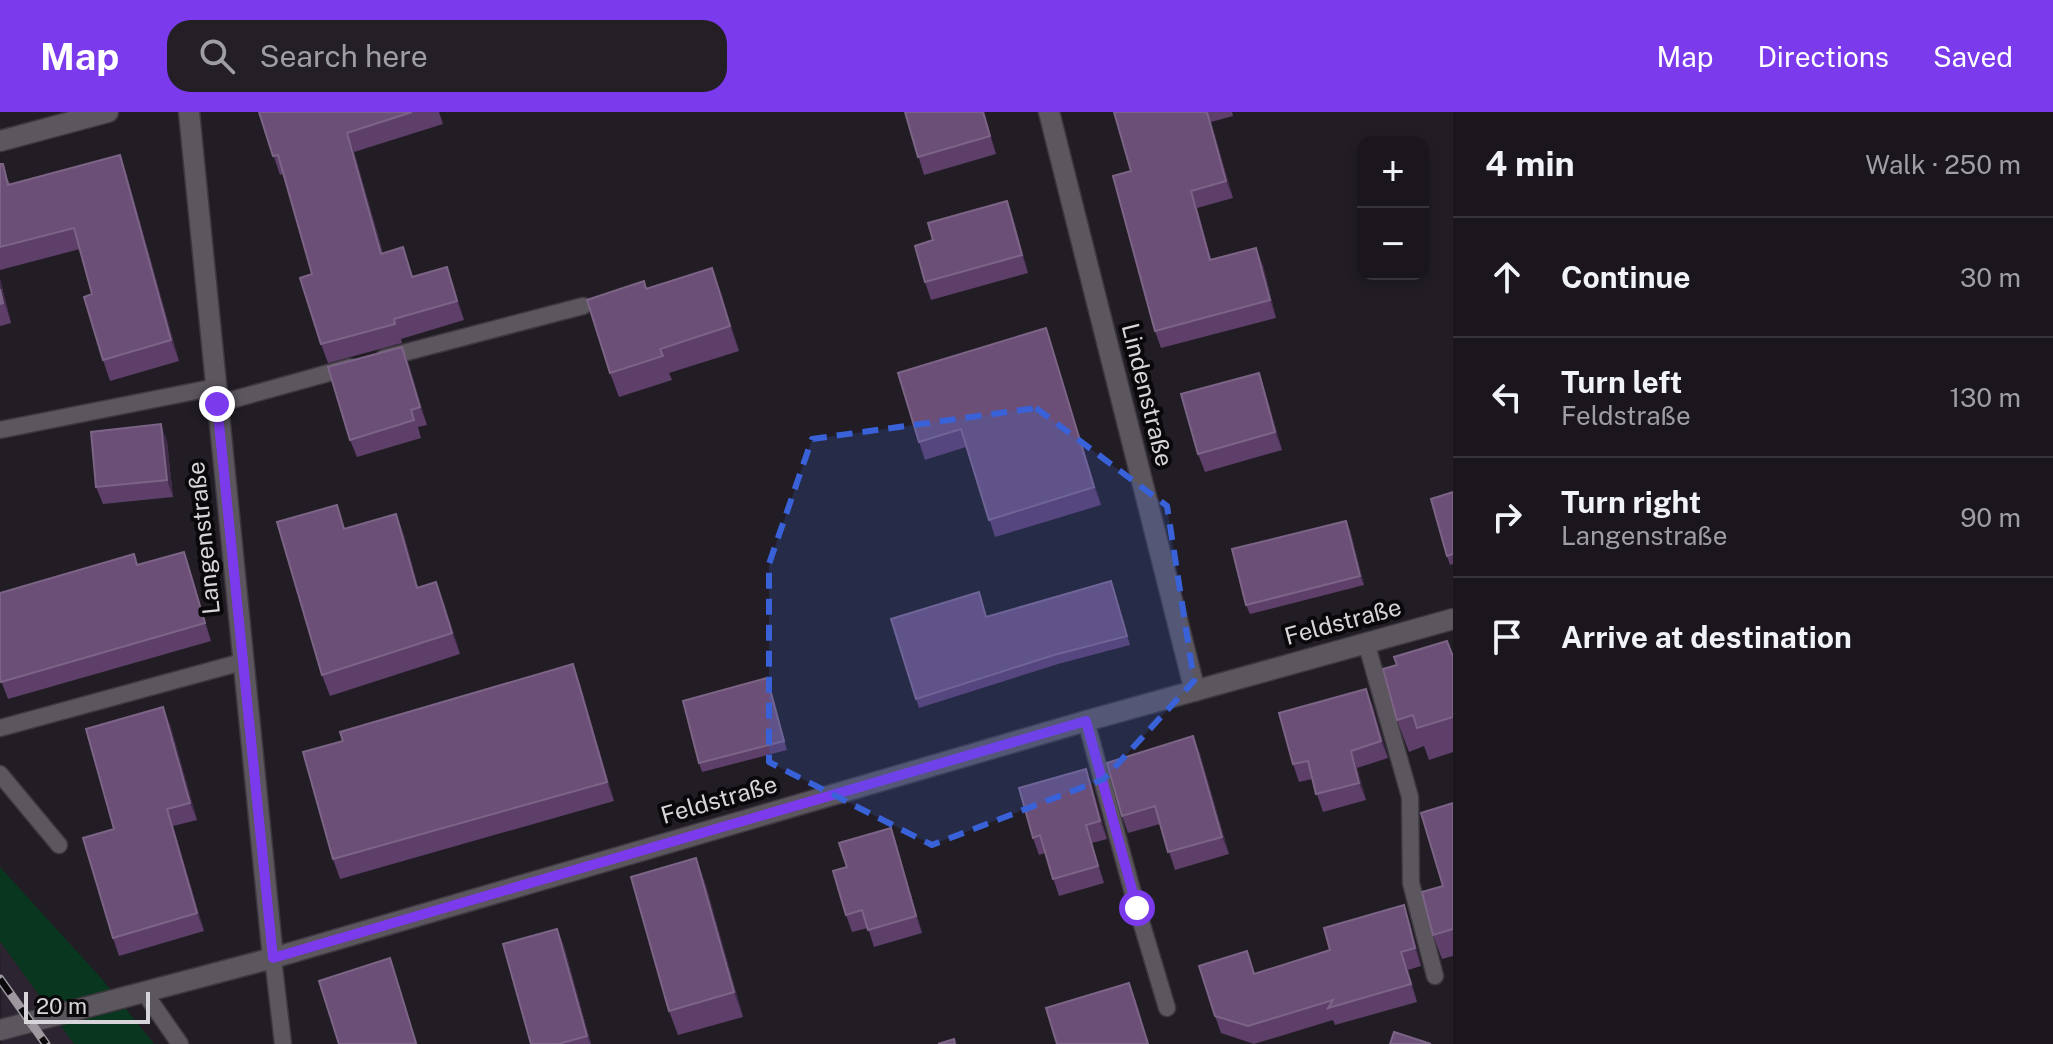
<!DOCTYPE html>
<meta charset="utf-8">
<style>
body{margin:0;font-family:"Public Sans",sans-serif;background:#231f25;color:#f1f3f6}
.controls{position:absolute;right:24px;top:24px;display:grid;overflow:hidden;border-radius:16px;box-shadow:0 4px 12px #0003}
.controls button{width:72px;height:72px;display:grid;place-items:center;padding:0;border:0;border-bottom:2px solid #38353b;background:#1a161c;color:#f1f3f6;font:40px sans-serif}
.scale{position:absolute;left:24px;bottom:20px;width:126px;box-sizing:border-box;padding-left:8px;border:4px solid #d8d5da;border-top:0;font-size:22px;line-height:28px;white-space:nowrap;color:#d8d5da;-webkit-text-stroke:6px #0a080b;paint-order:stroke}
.stop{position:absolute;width:24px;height:24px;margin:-18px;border:6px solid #7c3aed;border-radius:50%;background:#fff}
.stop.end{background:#7c3aed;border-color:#fff;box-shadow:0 2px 8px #0008}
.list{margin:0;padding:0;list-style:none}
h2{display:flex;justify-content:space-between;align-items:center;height:104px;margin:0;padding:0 32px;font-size:34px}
h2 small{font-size:26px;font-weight:400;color:#9f9fa3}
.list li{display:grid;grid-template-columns:52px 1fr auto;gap:24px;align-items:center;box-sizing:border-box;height:120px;padding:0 32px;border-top:2px solid #38353b}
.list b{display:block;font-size:30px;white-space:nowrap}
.list p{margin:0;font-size:26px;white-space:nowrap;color:#9f9fa3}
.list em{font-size:26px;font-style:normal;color:#9f9fa3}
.icon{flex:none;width:44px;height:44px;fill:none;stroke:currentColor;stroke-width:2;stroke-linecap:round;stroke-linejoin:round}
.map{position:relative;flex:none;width:1453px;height:932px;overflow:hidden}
header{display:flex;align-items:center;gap:48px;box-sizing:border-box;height:112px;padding:0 40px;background:#7c3aed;color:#fff}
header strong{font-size:38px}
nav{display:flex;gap:44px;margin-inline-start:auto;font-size:28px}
.search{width:560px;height:72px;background:#231f25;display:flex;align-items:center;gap:20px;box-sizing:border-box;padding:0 28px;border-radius:24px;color:#9f9fa3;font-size:30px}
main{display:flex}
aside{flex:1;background:#1a161c}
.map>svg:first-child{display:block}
.built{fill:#2d2431}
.green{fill:#09361f}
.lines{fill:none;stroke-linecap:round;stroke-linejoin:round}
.lane-casing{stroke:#3d383f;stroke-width:19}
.street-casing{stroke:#3d383f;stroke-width:23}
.lane{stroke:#5c565e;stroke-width:16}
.street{stroke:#5c565e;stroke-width:20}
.rail-casing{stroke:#9d999f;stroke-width:9}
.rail{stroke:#0a080b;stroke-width:6;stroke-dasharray:18;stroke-linecap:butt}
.wall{fill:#5e3f6a}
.shaded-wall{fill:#412b4a}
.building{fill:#6b4f76;stroke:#7c6486;stroke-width:2}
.route{stroke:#7c3aed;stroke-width:10}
.marked{fill:#3962d8;fill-opacity:0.2;stroke:#3962d8;stroke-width:6;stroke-dasharray:16 10;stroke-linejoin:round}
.labels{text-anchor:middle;stroke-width:8;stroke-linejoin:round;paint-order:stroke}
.street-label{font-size:24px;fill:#d8d5da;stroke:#0a080b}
</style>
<header>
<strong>Map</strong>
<div class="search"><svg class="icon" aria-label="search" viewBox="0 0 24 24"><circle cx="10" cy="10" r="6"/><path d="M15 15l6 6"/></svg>Search here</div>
<nav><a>Map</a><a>Directions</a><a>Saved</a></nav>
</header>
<main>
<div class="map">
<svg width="1453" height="932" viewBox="0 0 1453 932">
<rect width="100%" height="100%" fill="#221d25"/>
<!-- built -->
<path class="built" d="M0,829l74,103h-72z"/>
<!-- green -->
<path class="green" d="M0,755l101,111 53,66h-80l-74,-103z"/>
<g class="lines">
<defs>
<path id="lane" d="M384,246l199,-52
M217,292l133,-37
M0,318l216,-43
M1366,530l44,155 1,86 24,93
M1086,609l51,187 30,100
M0,616l242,-66
M0,662l59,71
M273,846l10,86
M144,880l36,52"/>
<path id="street" d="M189,0l84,846
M1049,0l146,579
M0,29l108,-29
M0,918l273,-72 813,-237 367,-102"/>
</defs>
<!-- lane casing -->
<use href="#lane" class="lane-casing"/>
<!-- street casing -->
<use href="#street" class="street-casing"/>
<!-- lane -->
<use href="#lane" class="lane"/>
<!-- street -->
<use href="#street" class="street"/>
<defs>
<path id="rail" d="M0,867l46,65"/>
</defs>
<!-- rail casing -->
<use href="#rail" class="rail-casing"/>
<!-- rail -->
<use href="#rail" class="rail"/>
</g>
<!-- wall -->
<path class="wall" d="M259,0h180l4,12 -89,28 29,101 20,-6 10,30 34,-10 17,53 -63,19 1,4 -74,20 -7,-19 -9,-70 -29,-100 -3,1z
M905,0h79l12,42 -72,21z
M1114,0h118l1,4 -22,6 22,76 -36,10 14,51 52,6 13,53 -115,30 -6,-17 -24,-160z
M120,43l7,21 52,185 -69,20 -7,-21 -11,-66 -12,-45 -80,21v-106l10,20z
M1007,89l6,17 15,55 -97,27 -6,-18 8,-42z
M712,156l27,83 -70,22 3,7 -53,17 -9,-24 36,-85z
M0,167l11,44 -11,3z
M1046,216l55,177 -106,32 -29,-90 -41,13 -6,-18z
M402,235l25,78 -9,2 3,11 -64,19 -7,-17z
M1259,261l6,18 17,59 -77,22 -7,-18z
M161,312l6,18 6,55 -70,7 -7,-17z
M1453,380v72l-3,1 -3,-9z
M396,402l8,21 14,52 26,16 16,51 -130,42 -8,-21 24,-147z
M1350,418l14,55 -114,29 -4,-9z
M184,440l27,89 -203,58 -8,-21 138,-113z
M1111,469l19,64 -72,19 -139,44 -3,-9 71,-82z
M1452,542h1v98l-24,8 -5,-14 -15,6 -12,-32z
M573,552l7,20 34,117 -274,78 -7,-20 10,-118z
M770,575l17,63 -85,22 -3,-9z
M1366,577l22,69 -31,10 9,32 -43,12 -11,-33 -13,3 -6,-18z
M170,612l27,96 -24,6 31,105 -85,25 -6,-18 1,-109z
M1193,624l7,18 29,100 -54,16 -15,-46 -32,9 -6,-17z
M1086,657l6,17 15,53 -15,4 12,40 -45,13 -14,-43 -6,2 -6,-17z
M1453,691v153l-11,3 -9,-24 10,-49z
M891,716l6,18 25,87 -48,14 -6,-19 -16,4 -6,-17 1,-48z
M705,770l38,135 -65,18 -9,-24z
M1404,793l6,18 11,43 -13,4 9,32 -82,23 -2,-5 -79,24 -33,-11 -6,-17 40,-42 75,-24z
M557,817l7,17 27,98h-60z"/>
<!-- shaded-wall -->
<path class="shaded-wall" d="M983,0h1l12,42 -6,-18z
M1207,0l4,10 22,76 -7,-17z
M347,21l7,19 34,121 -7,-19z
M120,43l7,21 52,185 -8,-21z
M1191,79l6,17 19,69 -6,-17z
M1007,89l6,17 15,55 -6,-18z
M1256,136l7,17 13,53 -6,-18z
M447,155l7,19 10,34 -7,-19z
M712,156l9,24 18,59 -9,-25z
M0,167l11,44 -11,-34z
M1046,216l6,18 49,159 -7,-18z
M402,235l7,17 18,61 -7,-18z
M1259,261l6,18 17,59 -7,-18z
M161,312l6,18 6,55 -6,-17z
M396,402l8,21 20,74 -7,-21z
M1346,409l4,9 14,55 -4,-9z
M184,440l6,17 21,72 -6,-18z
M436,470l8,21 16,51 -8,-21z
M573,552l7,20 34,117 -7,-19z
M1366,577l7,17 15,52 -7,-17z
M163,595l7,17 27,96 -7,-17z
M1193,624l7,18 29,100 -7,-17z
M1351,639l6,17 9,32 -7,-17z
M1086,657l6,17 15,53 -7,-18z
M167,697l6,17 31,105 -7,-18z
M1086,713l6,18 12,40 -6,-17z
M891,716l6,18 25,87 -6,-17z
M696,746l9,24 38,135 -9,-25z
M1404,793l6,18 11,43 -6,-18z
M557,817l7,17 27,98 -4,-8z
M1401,840l7,18 9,32 -6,-18z
M1129,871l7,18 13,43h-1z"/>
<!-- building -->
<path class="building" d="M259,0h153l-65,21 34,121 22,-7 9,30 35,-10 10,34 -63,18 1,5 -74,20 -21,-66 12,-4 -34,-119 -5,1z
M905,0h78l7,24 -72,21z
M1114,0h93l19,69 -35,10 19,69 46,-12 14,52 -115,31 -42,-155 18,-5z
M120,43l51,185 -68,20 -19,-63 8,-3 -18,-66 -74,19v-83h3l5,21z
M1007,89l15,54 -97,27 -10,-36 18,-6 -5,-17z
M712,156l18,58 -70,23 3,7 -53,17 -23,-73 57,-19 2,8z
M0,177l3,14 -3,1z
M1046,216l48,159 -105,33 -28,-91 -42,13 -21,-69z
M402,235l18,60 -9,3 3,10 -64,20 -22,-73z
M1259,261l16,59 -77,22 -17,-60z
M161,312l6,56 -71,7 -5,-55z
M1453,380v62l-6,2 -16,-57z
M337,393l7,24 52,-15 21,74 19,-6 16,51 -130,42 -45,-153z
M1346,409l14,55 -114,29 -14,-56z
M184,440l21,71 -204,59 -1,-4v-85l134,-39 3,11z
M1111,469l16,55 -73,19 -138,44 -25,-80 88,-27 7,25z
M1447,529l5,13h1v63l-36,11 -4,-13 -16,5 -14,-51 14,-4 -3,-8z
M573,552l34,118 -274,77 -30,-107 40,-11 -3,-9z
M767,566l17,63 -85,22 -16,-62z
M1366,577l15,52 -30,10 8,32 -43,11 -8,-33 -15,3 -14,-51z
M163,595l27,96 -23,6 30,104 -84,25 -30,-100 31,-9 -28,-100z
M1193,624l29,101 -54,15 -13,-46 -33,10 -15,-53z
M1086,657l14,52 -14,4 12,41 -45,13 -13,-44 -7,3 -14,-50z
M1453,691v126l-20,6 -11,-43 21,-6 -22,-73z
M891,716l25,88 -48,14 -6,-20 -16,5 -13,-44 14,-4 -8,-24z
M696,746l38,134 -65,19 -38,-134z
M1404,793l11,43 -14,4 10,32 -83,24 5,-8 -85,26 -33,-10 -16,-50 48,-15 7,23 76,-24 -6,-22z
M557,817l30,107 -29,8h-27l-28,-100z
M390,846l26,85 -4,1h-73l-20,-63z
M1129,871l19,61h-91l-11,-36z
M1394,920l37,12h-41z
M954,927l1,5h-17z"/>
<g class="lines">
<!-- route -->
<path class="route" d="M217,292l56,554 813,-237 51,187"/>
</g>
<!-- marked area -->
<path class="marked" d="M1036,296l131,98 27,175 -90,98 -172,66 -163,-83v-198l43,-125z"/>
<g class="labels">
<!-- street labels -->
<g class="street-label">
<text transform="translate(1147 283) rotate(76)" y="8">Lindenstraße</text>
<text transform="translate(204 426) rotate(-96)" y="8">Langenstraße</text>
<text transform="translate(1343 510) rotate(-15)" y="8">Feldstraße</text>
<text transform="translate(719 688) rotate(-16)" y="8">Feldstraße</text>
</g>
</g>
</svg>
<div class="controls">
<button>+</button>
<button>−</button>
</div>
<div class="scale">20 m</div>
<div class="stop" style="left:1137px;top:796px"></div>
<div class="stop end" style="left:217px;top:292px"></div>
</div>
<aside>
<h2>4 min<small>Walk · 250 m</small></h2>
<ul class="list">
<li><svg class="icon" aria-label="ahead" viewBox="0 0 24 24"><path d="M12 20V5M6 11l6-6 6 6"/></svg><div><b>Continue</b></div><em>30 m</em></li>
<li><svg class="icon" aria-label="left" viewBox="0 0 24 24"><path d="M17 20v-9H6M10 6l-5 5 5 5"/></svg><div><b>Turn left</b><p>Feldstraße</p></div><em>130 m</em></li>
<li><svg class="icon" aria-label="right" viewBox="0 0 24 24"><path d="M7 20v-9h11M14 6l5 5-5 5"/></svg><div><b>Turn right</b><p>Langenstraße</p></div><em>90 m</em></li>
<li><svg class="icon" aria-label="arrive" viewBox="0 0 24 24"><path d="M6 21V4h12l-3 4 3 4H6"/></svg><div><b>Arrive at destination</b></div></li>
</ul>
</aside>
</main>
